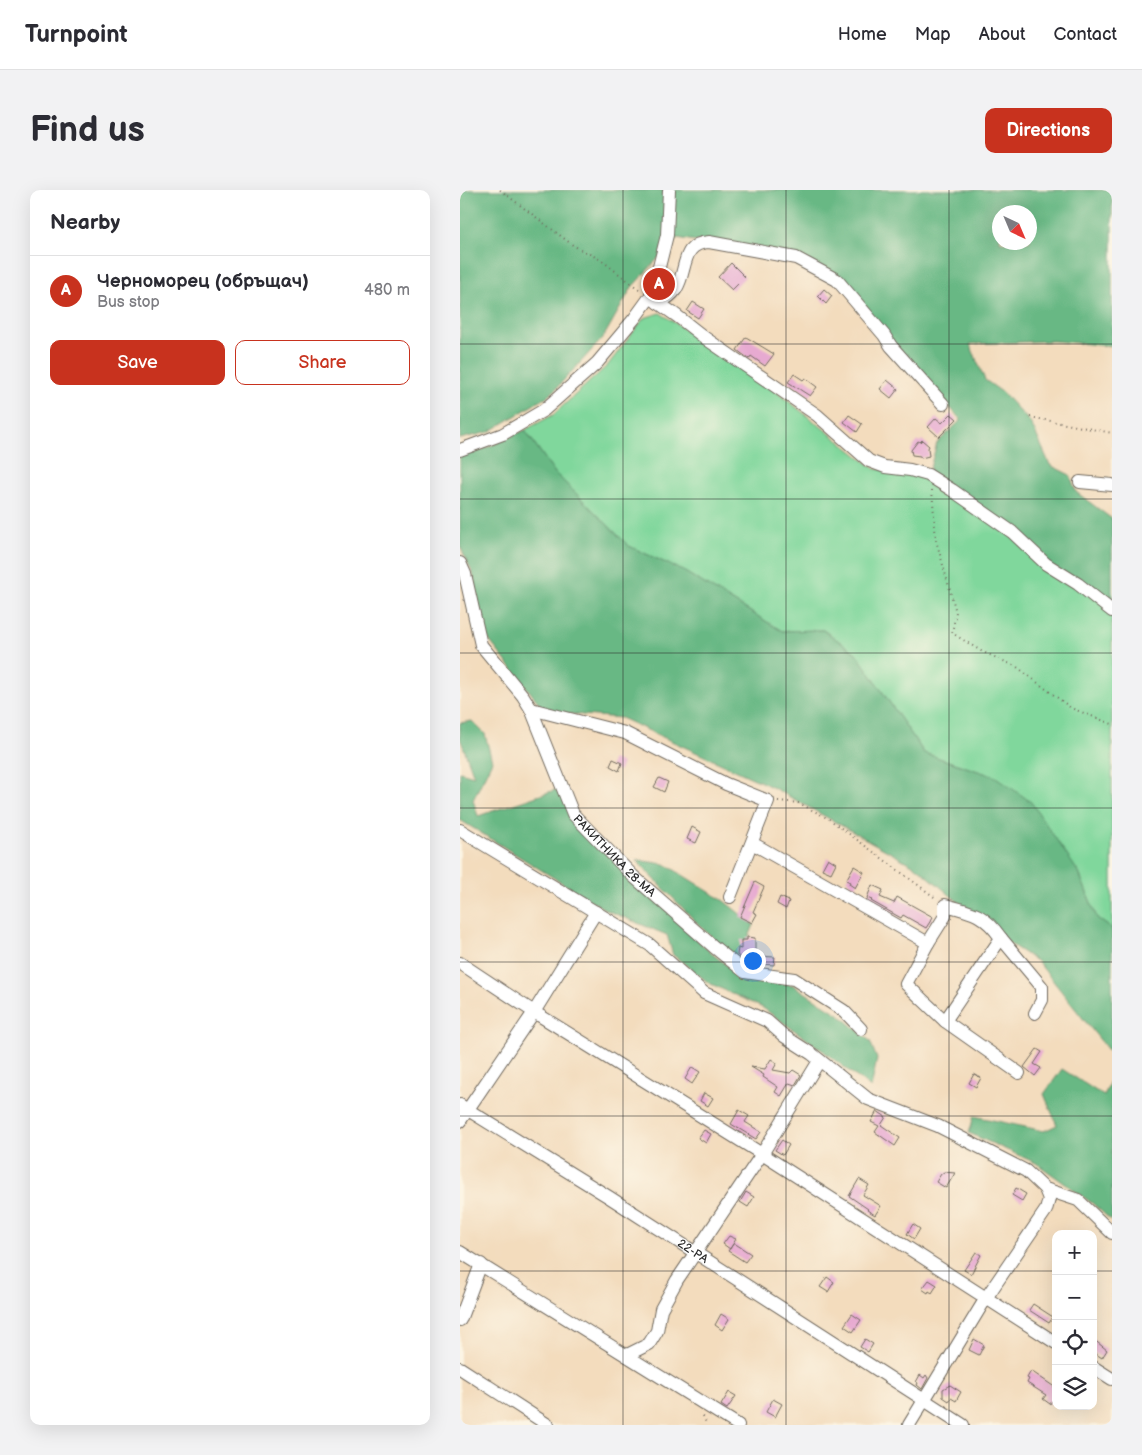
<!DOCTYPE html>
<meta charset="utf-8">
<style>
body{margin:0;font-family:"Balsamiq Sans",sans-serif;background:#f2f2f3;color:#2b2b33}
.controls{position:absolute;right:15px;bottom:15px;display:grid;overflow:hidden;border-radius:10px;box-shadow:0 5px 20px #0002}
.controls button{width:45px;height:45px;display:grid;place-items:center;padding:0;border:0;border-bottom:1px solid #e1e1e2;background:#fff;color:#2b2b33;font:25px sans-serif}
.compass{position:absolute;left:532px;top:15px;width:45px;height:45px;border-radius:50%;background:#fff;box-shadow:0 5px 20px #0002;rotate:136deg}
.you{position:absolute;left:292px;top:770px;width:18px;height:18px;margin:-12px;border:4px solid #fff;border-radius:50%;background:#1a73e8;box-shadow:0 0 0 8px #1a73e833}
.badge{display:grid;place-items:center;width:32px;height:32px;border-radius:50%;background:#c8321e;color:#fff;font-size:16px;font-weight:700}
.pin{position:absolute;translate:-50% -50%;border:2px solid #fff;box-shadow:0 1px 5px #0006}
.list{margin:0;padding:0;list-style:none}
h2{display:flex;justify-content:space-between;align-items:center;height:65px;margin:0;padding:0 20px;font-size:21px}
h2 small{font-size:16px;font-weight:400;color:#7c7c81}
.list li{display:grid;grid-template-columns:32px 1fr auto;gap:15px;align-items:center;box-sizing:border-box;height:70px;padding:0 20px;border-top:1px solid #e1e1e2}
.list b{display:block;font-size:19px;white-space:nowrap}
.list p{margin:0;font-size:16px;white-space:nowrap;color:#7c7c81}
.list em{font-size:16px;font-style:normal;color:#7c7c81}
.actions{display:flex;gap:10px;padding:15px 20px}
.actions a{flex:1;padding:11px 0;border:1px solid #c8321e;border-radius:10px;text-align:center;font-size:18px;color:#c8321e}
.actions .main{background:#c8321e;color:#fff}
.icon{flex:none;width:28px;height:28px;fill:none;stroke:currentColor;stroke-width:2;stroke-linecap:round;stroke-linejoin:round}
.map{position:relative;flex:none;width:652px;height:1235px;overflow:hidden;border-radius:10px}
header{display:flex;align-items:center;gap:30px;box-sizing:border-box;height:70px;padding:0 25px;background:#fff;border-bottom:1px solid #e1e1e2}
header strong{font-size:24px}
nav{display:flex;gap:28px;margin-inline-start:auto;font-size:18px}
.intro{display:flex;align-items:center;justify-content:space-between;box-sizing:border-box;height:120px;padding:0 30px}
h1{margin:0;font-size:35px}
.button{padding:12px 22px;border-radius:10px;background:#c8321e;color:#fff;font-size:18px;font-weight:700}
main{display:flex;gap:30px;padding:0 30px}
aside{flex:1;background:#fff;border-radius:10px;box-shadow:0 5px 20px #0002}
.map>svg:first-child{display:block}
.green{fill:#80d79c;stroke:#568164}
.forest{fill:#68b884;stroke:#4a7258;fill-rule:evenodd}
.building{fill:#e7aad1}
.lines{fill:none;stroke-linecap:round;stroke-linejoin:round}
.minor-casing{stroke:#71695e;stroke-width:14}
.path{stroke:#71695e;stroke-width:2;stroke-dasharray:1 4;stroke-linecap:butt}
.minor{stroke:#fff;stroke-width:12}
.grid{fill:none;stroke:#2b2b2b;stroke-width:1;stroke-opacity:0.55}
.labels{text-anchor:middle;stroke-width:4;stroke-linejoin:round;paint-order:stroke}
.street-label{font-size:12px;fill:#2b2b2b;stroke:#fcf5e5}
</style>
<header>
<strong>Turnpoint</strong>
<nav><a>Home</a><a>Map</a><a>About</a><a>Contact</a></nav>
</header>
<div class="intro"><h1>Find us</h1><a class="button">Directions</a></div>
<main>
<aside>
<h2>Nearby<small></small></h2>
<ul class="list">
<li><span class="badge">A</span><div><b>Черноморец (обръщач)</b><p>Bus stop</p></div><em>480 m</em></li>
</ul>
<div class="actions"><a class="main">Save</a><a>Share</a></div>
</aside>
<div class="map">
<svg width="652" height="1235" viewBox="0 0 652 1235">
<rect width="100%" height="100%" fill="#fcf5e5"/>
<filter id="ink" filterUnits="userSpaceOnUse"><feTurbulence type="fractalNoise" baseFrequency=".02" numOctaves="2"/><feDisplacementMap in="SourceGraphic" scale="10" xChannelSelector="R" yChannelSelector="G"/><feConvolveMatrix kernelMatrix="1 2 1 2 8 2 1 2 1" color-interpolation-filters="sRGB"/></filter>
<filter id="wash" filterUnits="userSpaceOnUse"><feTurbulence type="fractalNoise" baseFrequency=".0096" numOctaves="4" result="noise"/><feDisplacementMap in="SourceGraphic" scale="20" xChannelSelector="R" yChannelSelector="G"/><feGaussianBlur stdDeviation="1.12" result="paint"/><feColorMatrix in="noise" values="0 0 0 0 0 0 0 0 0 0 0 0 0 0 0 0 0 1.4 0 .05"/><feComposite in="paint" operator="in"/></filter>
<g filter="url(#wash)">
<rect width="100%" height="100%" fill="#f3dcbd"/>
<!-- green -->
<path class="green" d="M200,123l96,63 119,93 53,6 184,136v318l-15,-11 -18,-45 -83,-96 -72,-24 -68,-100 -33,-23 -41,1 -99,-60 -54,-25 -74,-73 -30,-43 28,-15 55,-50 36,-47z"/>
<!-- forest -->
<path class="forest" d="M0,0h652v156l-59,-5 -83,3 15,36 17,12 29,31 19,42 20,10 6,17 36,27v92l-184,-136 9,-32 24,-23 -122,-140 -43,-23 -119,-19 -45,49 -29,51 -52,56 -62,38 -29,7zM540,22h30v30h-30z
M65,240l30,43 74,73 54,25 99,60 41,-1 33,23 68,100 72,24 35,25 48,71 18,45 15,11v126l-74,-93 -37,-24 -83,-70 -146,-81 -151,-69 -75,-6 -61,-77 -12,-61 -13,-28v-91l15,-2z
M12,531l13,13 7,27 -19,39 5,16 83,-28 10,27 140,138 31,24 51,8 47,30 30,26 7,18 -6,29 -49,-38 -59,-42 -54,-25 -36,-28 -6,-20 -61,-25 -146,-90v-48l14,4 -14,-38v-15z
M176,670l29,4 59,37 30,24 -15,35 -36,-31z
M602,879l42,27 8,-20v145l-20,-18 -56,-40 -67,-30 5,-17 70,15 13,-6 -13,-31z"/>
<g id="blocks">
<!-- building -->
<path class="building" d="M271,73l14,14 -13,13 -14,-13z
M364,99l8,7 -6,8 -8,-8z
M233,112l11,7 -6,9 -11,-7z
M286,147l28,17 -9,12 -14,-10 -2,3 -12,-9z
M334,184l9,6 2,-2 12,9 -7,9 -22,-14z
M427,190l11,9 -7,9 -11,-9z
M491,224l6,5 -18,18 -11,-10 8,-9 6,5z
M389,225l13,9 -5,8 -13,-10z
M462,250l7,6 -1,2 1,8 -8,2 -1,-2 -8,-1 -1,-5 7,-9 2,1z
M153,569l9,4 -3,8 -9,-5z
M199,588l9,4 -4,10 -10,-5z
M232,637l9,5 -5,11 -9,-4z
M368,668l8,5 -5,10 -9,-4z
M394,676l10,6 -9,16 -6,-4 1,-2 -4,-2z
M295,692l9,5 -11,25 4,2 -5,9 -12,-6z
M412,695l11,5 -3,7 14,6 3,-6 36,20 -7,11 -23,-13 -2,3 -30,-17 1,-1 -5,-2z
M320,707l9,4 -3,8 -9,-5z
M287,747l8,1v18l20,1 -1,8 -27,-2 -10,-8 1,-7 3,1v-9h6z
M577,859l5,3 -8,12 7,4 -6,8 -11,-9z
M311,869l6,4 -4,7 17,3 3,-3 8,5 -6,10 -6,-2 -8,13 -6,-4 3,-5 -15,-10 1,-2 -13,-8 14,2z
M232,877l8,5 -8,12 -7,-5z
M514,884l7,4 -5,9 -7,-4z
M244,903l9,5 -5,8 -8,-5z
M279,920l10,6 -4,6 16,10 -5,7 -25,-15z
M417,921l9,6 -5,8 19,13 -5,8 -20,-14 4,-6 -8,-4z
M244,940l7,4 -5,9 -8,-5z
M322,950l7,5 -6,10 -8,-5z
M484,982l11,1 -9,15 -10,-6 5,-8z
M399,989l10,6 -6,10 18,11 -6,9 -8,-5 1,-1 -19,-13z
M556,998l10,6 -4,7 -10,-6z
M286,1002l8,5 -6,10 -8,-5z
M453,1034l7,5 -6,10 -7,-5z
M269,1046l7,3 -6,10 -7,-5z
M274,1053l17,11 -6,8 -17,-11z
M516,1062l5,3 -10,19 -7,-4z
M367,1087l7,5 -6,10 -8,-5z
M469,1090l8,5 -5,8 -3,-2 -1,2 -6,-4z
M573,1114l20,13 -4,6 -20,-13z
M261,1124l8,5 -7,11 -7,-5z
M392,1124l9,6 -8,12 -9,-6z
M405,1149l8,5 -5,8 -8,-5z
M514,1149l10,6 -5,10 -10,-5z
M633,1149l14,11 -5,8 -9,-6z
M571,1181l25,17v7l-6,9 -7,-5 3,-4 -19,-12 2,-4 -2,-1z
M460,1185l4,3 2,-3 2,3 -6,11 -5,-4 1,-2 -2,-1z
M490,1195l11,7 -5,9 -5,-3 -2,3 -6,-4v-8z
M269,1202l7,4 -9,13 -6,-4z
M313,1209l9,5 -7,13 -9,-5z"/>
</g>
</g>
<g filter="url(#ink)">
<use href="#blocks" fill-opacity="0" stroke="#71695e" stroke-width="1"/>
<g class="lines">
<defs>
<g id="minor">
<path d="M190,107l27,19 28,22 112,77 52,46 16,6 25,3 18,5 24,15 60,42 34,32 32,20 34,27"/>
<path d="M198,113c7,-3 14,-8 18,-14 12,-19 4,-46 33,-47l87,16 41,22 47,55 7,11 52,58"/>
<path d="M0,260l43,-16 41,-24 53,-47 37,-44 16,-22 4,-10 13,-52 2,-45"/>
<path d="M620,292l32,3"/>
<path id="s1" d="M0,373l5,11 16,71 42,51 8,13 42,105 60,62 81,71 31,25 49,7 50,32 17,18"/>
<path d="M71,519l94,24 101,51 42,17 -38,96"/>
<path d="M0,640l190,115 54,48 63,28 17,15 28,18 56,45 70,27 88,45 19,18 33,11 34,33"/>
<path d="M292,653l176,100 -22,41 39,37 74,52"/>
<path d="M541,748l41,49v13l-7,13"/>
<path d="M468,753l17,-27v-11c28,7 39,9 56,33l-56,83"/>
<path d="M0,773l74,49 228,142 294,189"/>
<path id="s2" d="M0,915l149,92 354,228"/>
<path d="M0,931l74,-109 62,-100"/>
<path d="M0,1062l278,173"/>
<path d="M0,1130l21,-56"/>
<path d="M167,1165l22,-11 8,-13 4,-22 16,-29 85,-126 57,-93"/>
<path d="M633,1177l19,12"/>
<path d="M0,1178l88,57"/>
<path d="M449,1235l77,-127 60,-88 3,-11 -4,-10"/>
</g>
</defs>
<!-- minor casing -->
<use href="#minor" class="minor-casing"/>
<!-- path -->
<path class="path" d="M40,0l74,56 27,14 39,30
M570,227l82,16
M472,300l4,50 20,72 -4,21 29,18 36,16 54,41 41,16
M318,611l21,2 30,16 108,80
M243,1226l4,9"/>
<!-- minor -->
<use href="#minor" class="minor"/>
</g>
</g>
<!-- grid -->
<path class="grid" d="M163,0v1235M326,0v1235M489,0v1235M0,154h652M0,309h652M0,463h652M0,618h652M0,772h652M0,926h652M0,1081h596M633,1081h19"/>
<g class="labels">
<!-- street labels -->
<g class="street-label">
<text dy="4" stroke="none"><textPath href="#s1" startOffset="338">РАКИТНИКА 28-МА</textPath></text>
<text dy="4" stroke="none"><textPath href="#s2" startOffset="275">22-РА</textPath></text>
</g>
</g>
</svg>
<div class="controls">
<button>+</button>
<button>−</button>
<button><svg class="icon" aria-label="locate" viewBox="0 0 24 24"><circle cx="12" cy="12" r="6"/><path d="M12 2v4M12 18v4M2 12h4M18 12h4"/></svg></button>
<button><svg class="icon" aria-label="layers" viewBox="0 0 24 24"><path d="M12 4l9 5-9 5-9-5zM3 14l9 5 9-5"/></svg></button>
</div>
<svg class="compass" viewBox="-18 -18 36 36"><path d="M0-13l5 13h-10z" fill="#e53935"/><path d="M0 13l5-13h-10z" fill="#7c7c81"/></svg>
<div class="you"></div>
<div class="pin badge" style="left:199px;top:94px">A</div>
</div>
</main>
